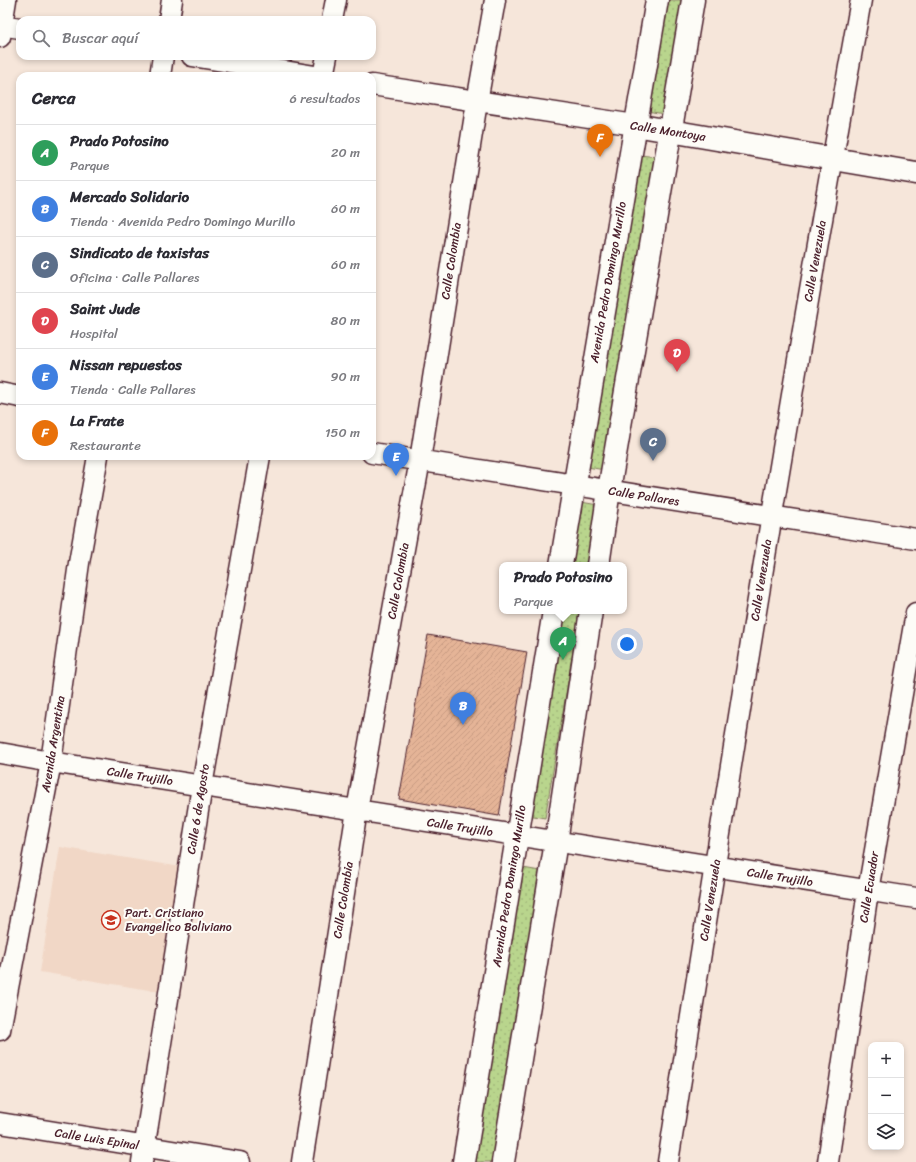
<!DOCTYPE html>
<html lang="es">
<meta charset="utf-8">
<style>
body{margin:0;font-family:Sriracha,sans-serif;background:#f7f7f7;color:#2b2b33}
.controls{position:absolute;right:12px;bottom:12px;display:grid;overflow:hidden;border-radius:8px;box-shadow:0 2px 6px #0003}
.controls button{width:36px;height:36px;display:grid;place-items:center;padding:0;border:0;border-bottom:1px solid #e1e1e2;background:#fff;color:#2b2b33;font:20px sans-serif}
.you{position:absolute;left:627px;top:644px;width:14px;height:14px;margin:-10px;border:3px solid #fff;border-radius:50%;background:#1a73e8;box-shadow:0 0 0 6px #1a73e833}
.badge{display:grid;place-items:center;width:26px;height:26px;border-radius:50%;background:#c8321e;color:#fff;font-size:13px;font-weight:700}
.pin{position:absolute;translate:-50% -33px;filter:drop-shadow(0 1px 2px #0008)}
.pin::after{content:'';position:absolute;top:21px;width:14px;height:12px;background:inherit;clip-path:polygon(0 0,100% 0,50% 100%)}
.popup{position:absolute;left:499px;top:562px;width:128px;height:52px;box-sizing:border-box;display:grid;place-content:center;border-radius:8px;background:#fff;filter:drop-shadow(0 1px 3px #0005);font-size:13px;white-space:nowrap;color:#7c7c81}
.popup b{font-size:15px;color:#2b2b33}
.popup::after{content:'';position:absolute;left:50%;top:100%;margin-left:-8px;border:8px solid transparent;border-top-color:#fff}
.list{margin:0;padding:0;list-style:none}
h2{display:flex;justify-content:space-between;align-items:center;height:52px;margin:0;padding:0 16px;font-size:17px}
h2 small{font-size:13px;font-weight:400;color:#7c7c81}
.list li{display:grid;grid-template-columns:26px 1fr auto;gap:12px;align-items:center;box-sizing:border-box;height:56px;padding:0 16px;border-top:1px solid #e1e1e2}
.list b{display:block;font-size:15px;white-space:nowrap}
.list p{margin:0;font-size:13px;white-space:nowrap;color:#7c7c81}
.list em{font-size:13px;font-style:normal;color:#7c7c81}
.icon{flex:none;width:22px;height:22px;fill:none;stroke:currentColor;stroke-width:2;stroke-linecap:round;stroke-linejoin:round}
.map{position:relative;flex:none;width:916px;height:1162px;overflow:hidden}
.search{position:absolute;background:#fff;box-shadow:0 2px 6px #0003;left:16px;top:16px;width:360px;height:44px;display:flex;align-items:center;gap:10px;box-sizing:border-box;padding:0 14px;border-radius:12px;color:#7c7c81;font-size:15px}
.panel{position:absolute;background:#fff;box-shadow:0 2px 6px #0003;left:16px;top:72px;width:360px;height:388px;border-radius:12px}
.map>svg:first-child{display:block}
.built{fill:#f1d7c6}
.park{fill:url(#park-dots);stroke:#827a5c}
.building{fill:url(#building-hatch);stroke:#4a1f2b}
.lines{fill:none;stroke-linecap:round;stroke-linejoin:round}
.minor-casing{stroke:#4a1f2b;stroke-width:23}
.secondary-casing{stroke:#4a1f2b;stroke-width:25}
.minor{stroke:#fdfcf7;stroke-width:20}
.secondary{stroke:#fdfcf7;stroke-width:22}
.labels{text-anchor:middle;stroke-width:4;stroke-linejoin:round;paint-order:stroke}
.street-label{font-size:12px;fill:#4a1f2b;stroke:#fdfcf7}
.poi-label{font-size:12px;fill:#4a1f2b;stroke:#fdfcf7;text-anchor:start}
</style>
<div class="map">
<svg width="916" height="1162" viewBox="0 0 916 1162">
<defs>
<pattern id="park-dots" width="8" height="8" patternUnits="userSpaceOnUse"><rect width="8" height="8" fill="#b9d58d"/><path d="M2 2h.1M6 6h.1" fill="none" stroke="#a1b67a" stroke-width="1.8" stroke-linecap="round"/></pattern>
<pattern id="building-hatch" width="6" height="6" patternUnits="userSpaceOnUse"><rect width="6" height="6" fill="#e5b497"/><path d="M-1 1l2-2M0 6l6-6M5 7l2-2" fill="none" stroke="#c69a82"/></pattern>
</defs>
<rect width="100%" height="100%" fill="#f6e6da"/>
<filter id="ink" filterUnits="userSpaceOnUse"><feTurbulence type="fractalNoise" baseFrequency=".025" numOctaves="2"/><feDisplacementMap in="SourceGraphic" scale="8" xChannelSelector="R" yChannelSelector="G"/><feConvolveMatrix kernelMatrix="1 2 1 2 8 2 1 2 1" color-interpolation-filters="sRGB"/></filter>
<g filter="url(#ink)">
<!-- built -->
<path class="built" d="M60,847l121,20 -20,125 -121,-20z"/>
<!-- park -->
<path class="park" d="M666,0h18l-20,114 -17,-3z
M640,155l17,2 -52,313 -18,-3z
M581,502l17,3 -10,60h-18z
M563,611h17l-35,207 -17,-3z
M523,868l17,3 -48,291h-18z"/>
<!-- building -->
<path class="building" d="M428,635l99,17 -28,164 -100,-17z"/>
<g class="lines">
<defs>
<path id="minor" d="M169,20l3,-20
M332,20l4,-20
M0,25l20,3
M0,37l6,-37
M192,56l123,20
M160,76l3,-20
M323,76l4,-20
M372,85l263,40
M0,393l20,4
M372,453l544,86
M0,753l51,9 865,136
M0,1030l51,-268 28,-199 19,-107
M0,1123l240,39
M142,1162l60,-376 58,-330
M302,1162l55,-352 63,-350 57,-358 18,-102
M668,1162c61,-388 123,-776 193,-1162
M828,1162l40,-271 48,-278"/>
<path id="secondary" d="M635,125l281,48
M561,565l96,-565
M598,565l11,-75 84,-490
M464,1162l90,-551
M503,1162l53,-320 35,-231"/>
</defs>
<!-- minor casing -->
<use href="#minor" class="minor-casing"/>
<!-- secondary casing -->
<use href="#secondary" class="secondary-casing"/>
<!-- minor -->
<use href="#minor" class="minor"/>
<!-- secondary -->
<use href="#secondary" class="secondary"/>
</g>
</g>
<!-- icons -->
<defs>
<symbol id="school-ring" viewBox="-11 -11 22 22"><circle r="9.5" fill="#fdfcf7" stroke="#c8321e" stroke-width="1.5"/><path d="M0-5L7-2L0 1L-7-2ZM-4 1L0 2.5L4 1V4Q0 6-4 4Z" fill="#c8321e"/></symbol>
</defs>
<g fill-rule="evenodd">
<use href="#school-ring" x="100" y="909" width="22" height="22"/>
</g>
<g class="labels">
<!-- street labels -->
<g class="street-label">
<text transform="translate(668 131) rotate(9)" y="4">Calle Montoya</text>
<text transform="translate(451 261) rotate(-81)" y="4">Calle Colombia</text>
<text transform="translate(815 261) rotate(-80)" y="4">Calle Venezuela</text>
<text transform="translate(608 282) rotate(-80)" y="4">Avenida Pedro Domingo Murillo</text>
<text transform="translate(644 496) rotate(9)" y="4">Calle Pallares</text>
<text transform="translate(761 580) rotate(-81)" y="4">Calle Venezuela</text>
<text transform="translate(398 581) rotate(-80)" y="4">Calle Colombia</text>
<text transform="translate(53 744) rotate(-81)" y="4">Avenida Argentina</text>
<text transform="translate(140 776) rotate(9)" y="4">Calle Trujillo</text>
<text transform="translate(198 809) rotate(-81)" y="4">Calle 6 de Agosto</text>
<text transform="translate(460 827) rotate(9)" y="4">Calle Trujillo</text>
<text transform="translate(780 877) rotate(9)" y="4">Calle Trujillo</text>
<text transform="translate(509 886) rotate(-81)" y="4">Avenida Pedro Domingo Murillo</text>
<text transform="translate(869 887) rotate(-81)" y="4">Calle Ecuador</text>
<text transform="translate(343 900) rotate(-81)" y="4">Calle Colombia</text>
<text transform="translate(710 900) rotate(-81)" y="4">Calle Venezuela</text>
<text transform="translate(97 1139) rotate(9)" y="4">Calle Luis Epinal</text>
</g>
<!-- poi labels -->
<g class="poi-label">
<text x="125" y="917">Part. Cristiano<tspan x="125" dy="14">Evangelico Boliviano</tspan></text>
</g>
</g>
</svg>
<div class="controls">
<button>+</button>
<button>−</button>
<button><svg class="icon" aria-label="layers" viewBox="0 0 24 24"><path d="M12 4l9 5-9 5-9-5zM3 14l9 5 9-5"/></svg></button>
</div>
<div class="you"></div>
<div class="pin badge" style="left:563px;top:660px;background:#2e9e5b">A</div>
<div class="popup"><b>Prado Potosino</b>Parque</div>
<div class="pin badge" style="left:463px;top:725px;background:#3f7fe0">B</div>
<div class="pin badge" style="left:653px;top:461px;background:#5c6f8a">C</div>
<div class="pin badge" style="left:677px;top:372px;background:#e0444e">D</div>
<div class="pin badge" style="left:396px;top:476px;background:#3f7fe0">E</div>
<div class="pin badge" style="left:600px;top:157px;background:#e8710a">F</div>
<div class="search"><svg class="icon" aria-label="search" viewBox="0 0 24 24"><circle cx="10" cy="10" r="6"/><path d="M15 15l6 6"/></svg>Buscar aquí</div>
<section class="panel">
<h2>Cerca<small>6 resultados</small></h2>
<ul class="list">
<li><span class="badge" style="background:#2e9e5b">A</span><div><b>Prado Potosino</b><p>Parque</p></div><em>20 m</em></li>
<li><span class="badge" style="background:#3f7fe0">B</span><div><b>Mercado Solidario</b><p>Tienda · Avenida Pedro Domingo Murillo</p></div><em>60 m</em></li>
<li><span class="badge" style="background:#5c6f8a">C</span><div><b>Sindicato de taxistas</b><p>Oficina · Calle Pallares</p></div><em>60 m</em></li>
<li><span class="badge" style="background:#e0444e">D</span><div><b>Saint Jude</b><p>Hospital</p></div><em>80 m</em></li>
<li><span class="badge" style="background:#3f7fe0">E</span><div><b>Nissan repuestos</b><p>Tienda · Calle Pallares</p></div><em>90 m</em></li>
<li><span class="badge" style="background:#e8710a">F</span><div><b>La Frate</b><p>Restaurante</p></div><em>150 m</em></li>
</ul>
</section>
</div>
